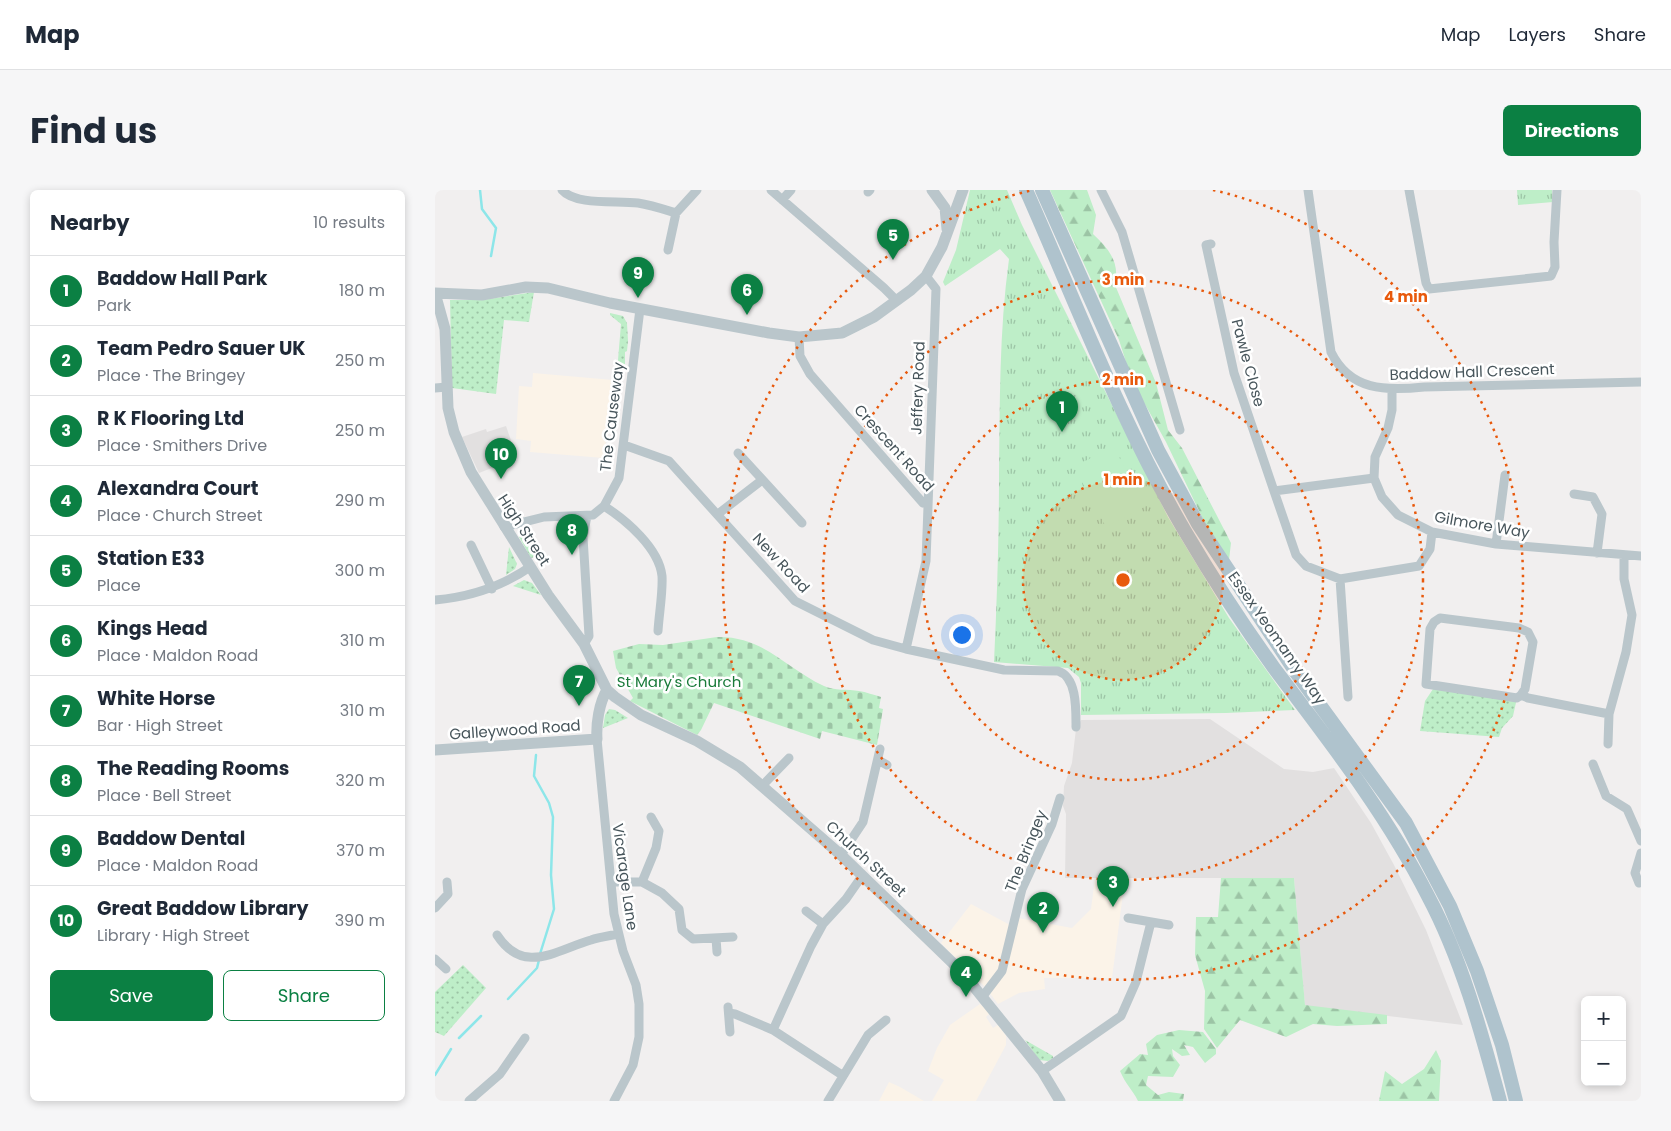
<!DOCTYPE html>
<meta charset="utf-8">
<style>
body{margin:0;font-family:Poppins,sans-serif;background:#f6f6f7;color:#1f2937}
.controls{position:absolute;right:15px;bottom:15px;display:grid;overflow:hidden;border-radius:8px;box-shadow:0 2px 8px #0003}
.controls button{width:45px;height:45px;display:grid;place-items:center;padding:0;border:0;border-bottom:1px solid #e0e1e3;background:#fff;color:#1f2937;font:25px sans-serif}
.you{position:absolute;left:526px;top:444px;width:18px;height:18px;margin:-12px;border:4px solid #fff;border-radius:50%;background:#1a73e8;box-shadow:0 0 0 8px #1a73e833}
.badge{display:grid;place-items:center;width:32px;height:32px;border-radius:50%;background:#0b8043;color:#fff;font-size:16px;font-weight:700}
.pin{position:absolute;translate:-50% -41px;filter:drop-shadow(0 1px 2px #0008)}
.pin::after{content:'';position:absolute;top:26px;width:18px;height:15px;background:inherit;clip-path:polygon(0 0,100% 0,50% 100%)}
.list{margin:0;padding:0;list-style:none}
h2{display:flex;justify-content:space-between;align-items:center;height:65px;margin:0;padding:0 20px;font-size:21px}
h2 small{font-size:16px;font-weight:400;color:#747a83}
.list li{display:grid;grid-template-columns:32px 1fr auto;gap:15px;align-items:center;box-sizing:border-box;height:70px;padding:0 20px;border-top:1px solid #e0e1e3}
.list b{display:block;font-size:19px;white-space:nowrap}
.list p{margin:0;font-size:16px;white-space:nowrap;color:#747a83}
.list em{font-size:16px;font-style:normal;color:#747a83}
.actions{display:flex;gap:10px;padding:15px 20px}
.actions a{flex:1;padding:11px 0;border:1px solid #0b8043;border-radius:8px;text-align:center;font-size:18px;color:#0b8043}
.actions .main{background:#0b8043;color:#fff}
.map{position:relative;flex:none;width:1206px;height:911px;overflow:hidden;border-radius:8px}
header{display:flex;align-items:center;gap:30px;box-sizing:border-box;height:70px;padding:0 25px;background:#fff;border-bottom:1px solid #e0e1e3}
header strong{font-size:24px}
nav{display:flex;gap:28px;margin-inline-start:auto;font-size:18px}
.intro{display:flex;align-items:center;justify-content:space-between;box-sizing:border-box;height:120px;padding:0 30px}
h1{margin:0;font-size:35px}
.button{padding:12px 22px;border-radius:8px;background:#0b8043;color:#fff;font-size:18px;font-weight:700}
main{display:flex;gap:30px;padding:0 30px}
aside{flex:1;background:#fff;border-radius:8px;box-shadow:0 2px 8px #0003}
.map>svg:first-child{display:block}
.commercial{fill:#fbf3e8}
.education{fill:#e2e0e0}
.grass{fill:url(#grass-dots)}
.forest{fill:url(#forest-firs)}
.cemetery{fill:url(#cemetery-stones)}
.park{fill:url(#park-tufts)}
.garden{fill:#beeec8}
.lines{fill:none;stroke-linecap:round;stroke-linejoin:round}
.stream{stroke:#8de6e9;stroke-width:2.5}
.minor{stroke:#bac6cb;stroke-width:9}
.tertiary{stroke:#bac6cb;stroke-width:11}
.primary{stroke:#afc3cd;stroke-width:14}
.ring{fill:none;stroke:#e8590c;stroke-width:2.5;stroke-dasharray:2.5 5}
.labels{text-anchor:middle;stroke-width:5;stroke-linejoin:round;paint-order:stroke}
.street-label{font-size:15px;fill:#47555b;stroke:#fff}
.park-label{font-size:15px;fill:#1a7b3a;stroke:#fff}
.centre{fill:#e8590c;stroke:#fff;stroke-width:2.5}
.ring-label{font-size:15px;text-anchor:middle;font-weight:bold;fill:#e8590c;stroke:#fff;stroke-width:5;stroke-linejoin:round;paint-order:stroke}
</style>
<header>
<strong>Map</strong>
<nav><a>Map</a><a>Layers</a><a>Share</a></nav>
</header>
<div class="intro"><h1>Find us</h1><a class="button">Directions</a></div>
<main>
<aside>
<h2>Nearby<small>10 results</small></h2>
<ul class="list">
<li><span class="badge">1</span><div><b>Baddow Hall Park</b><p>Park</p></div><em>180 m</em></li>
<li><span class="badge">2</span><div><b>Team Pedro Sauer UK</b><p>Place · The Bringey</p></div><em>250 m</em></li>
<li><span class="badge">3</span><div><b>R K Flooring Ltd</b><p>Place · Smithers Drive</p></div><em>250 m</em></li>
<li><span class="badge">4</span><div><b>Alexandra Court</b><p>Place · Church Street</p></div><em>290 m</em></li>
<li><span class="badge">5</span><div><b>Station E33</b><p>Place</p></div><em>300 m</em></li>
<li><span class="badge">6</span><div><b>Kings Head</b><p>Place · Maldon Road</p></div><em>310 m</em></li>
<li><span class="badge">7</span><div><b>White Horse</b><p>Bar · High Street</p></div><em>310 m</em></li>
<li><span class="badge">8</span><div><b>The Reading Rooms</b><p>Place · Bell Street</p></div><em>320 m</em></li>
<li><span class="badge">9</span><div><b>Baddow Dental</b><p>Place · Maldon Road</p></div><em>370 m</em></li>
<li><span class="badge">10</span><div><b>Great Baddow Library</b><p>Library · High Street</p></div><em>390 m</em></li>
</ul>
<div class="actions"><a class="main">Save</a><a>Share</a></div>
</aside>
<div class="map">
<svg width="1206" height="911" viewBox="0 0 1206 911">
<defs>
<pattern id="grass-dots" width="8" height="8" patternUnits="userSpaceOnUse" patternTransform="scale(1.25)"><rect width="8" height="8" fill="#beeec8"/><path d="M2 2h.1M6 6h.1" fill="none" stroke="#9cc4a5" stroke-width="1.8" stroke-linecap="round"/></pattern>
<pattern id="forest-firs" width="22" height="20" patternUnits="userSpaceOnUse" patternTransform="scale(1.25)"><rect width="22" height="20" fill="#beeec8"/><path d="M5 1l3.5 6h-7zM16 11l3.5 6h-7z" fill="#9cc4a5"/></pattern>
<pattern id="cemetery-stones" width="16" height="16" patternUnits="userSpaceOnUse" patternTransform="scale(1.25)"><rect width="16" height="16" fill="#beeec8"/><path d="M2 7V4a2 2 0 0 1 4 0v3zM10 15v-3a2 2 0 0 1 4 0v3z" fill="#9cc4a5"/></pattern>
<pattern id="park-tufts" width="24" height="20" patternUnits="userSpaceOnUse" patternTransform="scale(1.25)"><rect width="24" height="20" fill="#beeec8"/><path d="M3 7l-1-3M5 7V3M7 7l1-3M15 17l-1-3M17 17v-4M19 17l1-3" fill="none" stroke="#9cc4a5"/></pattern>
</defs>
<rect width="100%" height="100%" fill="#f1efef"/>
<!-- commercial -->
<path class="commercial" d="M98,183l80,7 -9,78 -74,-6 1,-11 -15,-2 3,-53 13,1z
M660,688h30l-13,100h-68l1,11 -26,4 -21,11 -12,-16 -45,-45 30,-39 39,21 8,-7 54,10 19,-19z
M545,814l10,9 -4,4 7,11 5,-3 8,11v9l-30,56h-44l12,-21 -16,-9 9,-23 13,-23z
M454,892l11,5 24,14h-45z"/>
<!-- education -->
<path class="education" d="M71,236l11,32 -38,15 -17,-36 24,-8 1,3z
M775,529l74,50 29,3 21,-4 37,55 23,42 32,65 37,95 -158,-19 -11,-128h-229l1,-64 -3,-8 1,-20 8,-23 4,-34 5,-9z"/>
<!-- grass -->
<path class="grass" d="M99,102l-5,30 -25,-2 -8,74 -44,-6 -2,-88h33z
M175,123l13,3 4,7 1,18 -1,10 -2,1v12l-8,8 4,-48 -11,-9z
M88,339l15,27 -7,2 -12,-21z
M74,357l8,17 -2,5 -9,6z
M89,390l8,3 9,12 -28,-9z
M1000,496l82,12 -4,18 -11,12 -3,9 -79,-6 5,-30z
M174,519l6,1 13,8 -25,10 2,-13z
M28,775l23,23 -42,48 -9,-4v-40z
M590,850l28,16v2l-5,3 -9,-1z"/>
<!-- forest -->
<path class="forest" d="M615,0h37l9,25 -3,19c16,15 27,28 22,51l41,98 12,47 14,18 49,95 -2,17 -16,-20 -47,-98 -34,-61 -13,-41z
M786,688h73l11,127 82,10v9l-50,2 -24,-2 -27,13 -46,-17 -23,28 -13,-19 1,-38 -10,-36 1,-38h22z
M744,840l24,2 13,17v5l-11,9 -12,-16 -9,-2 6,10 -8,1 -10,-7 1,7 7,9 -7,12 -25,-1 -2,9 12,10 11,-3 15,2 -1,7h-45c-6,-12 -12,-16 -18,-30l20,-17 8,1 -2,-11 11,-9z
M1001,860l5,11 -2,40h-60l6,-30 17,13 22,-15z"/>
<!-- cemetery -->
<path class="cemetery" d="M282,447c47,-1 68,31 107,49 10,5 24,3 35,5 7,1 15,4 22,6l-2,11 4,1 -6,36 -55,-14 -2,8 -106,-36 -13,27 -4,5 -67,-34 3,-3 -17,-30 -3,-17 26,-7 24,1z"/>
<!-- park -->
<path class="park" d="M535,0h37l15,35 146,292 61,101 66,92 -69,3 -145,2v-32l-2,-6 -11,-9 -74,-6c3,-62 5,-124 5,-186 1,-73 0,-144 10,-217l-9,-10 -55,37 -2,-4 13,-32z
M1082,0h35l1,12 -35,3z"/>
<!-- garden -->
<path class="garden" d="M678,256l33,60 -40,21 -32,-60z"/>
<g class="lines">
<!-- stream -->
<path class="stream" d="M45,0l2,19 14,19 -5,28
M101,565l-2,21 15,27 4,14 -2,58 3,34 -14,45
M73,809l29,-31 2,-8
M24,848l22,-22
M0,885l16,-26"/>
<!-- minor -->
<path class="minor" d="M127,0c14,16 56,10 76,13 13,2 25,6 38,10l21,-23
M336,0l113,98 13,13
M666,0l21,42 58,198
M873,0l23,162c19,39 55,39 93,35l217,-5
M974,0l17,93 3,6 122,-13 4,-9 -1,-25 3,-52
M433,2l2,-2
M347,10l9,-10
M776,54l-5,1 28,128 40,118
M233,60l8,-37
M364,147l1,19 10,18 113,129 5,1
M0,198l12,-1
M957,200v20l-4,18 -13,29 -1,21 8,19 16,18 34,17 64,12 145,12
M189,255l45,16 126,140 78,39 33,9 98,21 54,1c19,6 18,38 18,56
M303,263l64,70
M939,288l-100,13 22,64 10,11 34,13 79,-13 11,-17 2,-17
M1139,304l19,3 9,17 -5,39
M169,316c22,14 55,42 58,70 1,16 -3,38 -4,55
M283,324l44,-34
M69,337l40,-10 49,-2 11,-9 15,-28 21,-169
M1061,354l9,-69
M36,355l21,44
M905,389l8,118
M0,410c35,-3 66,-13 95,-33
M149,454l5,-8 -6,-99 4,-21
M471,459l20,-88 10,-272 -10,-13
M1086,505l4,-6 8,-47 -5,-10 -9,-4 -79,-10 -6,4 -4,7 -4,55 91,14 4,-3 7,3 81,16
M162,549l17,175 9,37 13,34 3,19v33l-6,28 -19,36
M1173,554l1,-30 17,-62 6,-37 -8,-36v-23
M443,570l9,5
M1158,574l13,32 21,13 14,32
M327,596l27,-28
M406,665l22,-33 17,-73
M177,692h30l20,11 17,16 3,21 11,9 40,-2
M207,692l14,-34 3,-17 -8,-14
M1204,693l-4,-10 6,-20
M0,718l13,-14 -1,-12
M371,721l17,13
M693,728l41,7
M62,745c27,41 59,15 94,5 9,-3 18,-4 27,-6
M281,748l1,14
M0,769l11,10
M548,806l19,-25 20,-82 30,-65 8,-26
M293,817l2,25
M294,823l6,1 38,16 69,45
M338,840l38,-84 12,-22 23,-25 16,-23
M607,881l79,-55 15,-34 15,-60
M34,911l31,-27 25,-36
M393,911l40,-66 18,-15"/>
<!-- tertiary -->
<path class="tertiary" d="M497,0l13,18 2,21
M0,103l10,36 3,79 6,24 17,40 77,123 36,49 23,46 8,7 26,18 56,26 43,26 101,88 121,117 80,99 18,30
M0,103l47,2 44,-8 22,1 62,15 159,30 30,4 43,-4 32,-16 37,-27 15,-14 16,-29 21,-57
M0,560l162,-11c-1,-15 2,-36 10,-49"/>
<!-- primary -->
<path class="primary" d="M591,0c51,115 96,235 160,343 27,46 57,92 88,135 55,73 112,145 154,228 34,64 53,135 72,205
M607,0l116,260 40,74 97,147 111,152 44,83 27,65 25,74 14,56"/>
</g>
<!-- distance rings -->
<circle cx="688" cy="390" r="100" fill="#e8590c" fill-opacity=".12"/>
<g class="ring">
<circle cx="688" cy="390" r="100"/>
<circle cx="688" cy="390" r="200"/>
<circle cx="688" cy="390" r="300"/>
<path d="M778 0A400 400 0 1 1 598 0"/>
</g>
<g class="labels">
<!-- street labels -->
<g class="street-label">
<text transform="translate(813 173) rotate(75)" y="5">Pawle Close</text>
<text transform="translate(1037 182) rotate(-2)" y="5">Baddow Hall Crescent</text>
<text transform="translate(483 198) rotate(-88)" y="5">Jeffery Road</text>
<text transform="translate(177 227) rotate(-83)" y="5">The Causeway</text>
<text transform="translate(459 258) rotate(48)" y="5">Crescent Road</text>
<text transform="translate(1047 335) rotate(10)" y="5">Gilmore Way</text>
<text transform="translate(89 340) rotate(57)" y="5">High Street</text>
<text transform="translate(346 373) rotate(47)" y="5">New Road</text>
<text transform="translate(842 448) rotate(55)" y="5">Essex Yeomanry Way</text>
<text transform="translate(80 540) rotate(-4)" y="5">Galleywood Road</text>
<text transform="translate(591 661) rotate(-68)" y="5">The Bringey</text>
<text transform="translate(431 669) rotate(43)" y="5">Church Street</text>
<text transform="translate(190 687) rotate(82)" y="5">Vicarage Lane</text>
</g>
<!-- park labels -->
<g class="park-label">
<text x="244" y="497">St Mary's Church</text>
</g>
</g>
<circle cx="688" cy="390" r="8" class="centre"/>
<g class="ring-label">
<text x="688" y="95">3 min</text>
<text x="971" y="112">4 min</text>
<text x="688" y="195">2 min</text>
<text x="688" y="295">1 min</text>
</g>
</svg>
<div class="controls">
<button>+</button>
<button>−</button>
</div>
<div class="you"></div>
<div class="pin badge" style="left:627px;top:242px">1</div>
<div class="pin badge" style="left:608px;top:743px">2</div>
<div class="pin badge" style="left:678px;top:717px">3</div>
<div class="pin badge" style="left:531px;top:807px">4</div>
<div class="pin badge" style="left:458px;top:70px">5</div>
<div class="pin badge" style="left:312px;top:125px">6</div>
<div class="pin badge" style="left:144px;top:516px">7</div>
<div class="pin badge" style="left:137px;top:365px">8</div>
<div class="pin badge" style="left:203px;top:108px">9</div>
<div class="pin badge" style="left:66px;top:289px">10</div>
</div>
</main>
